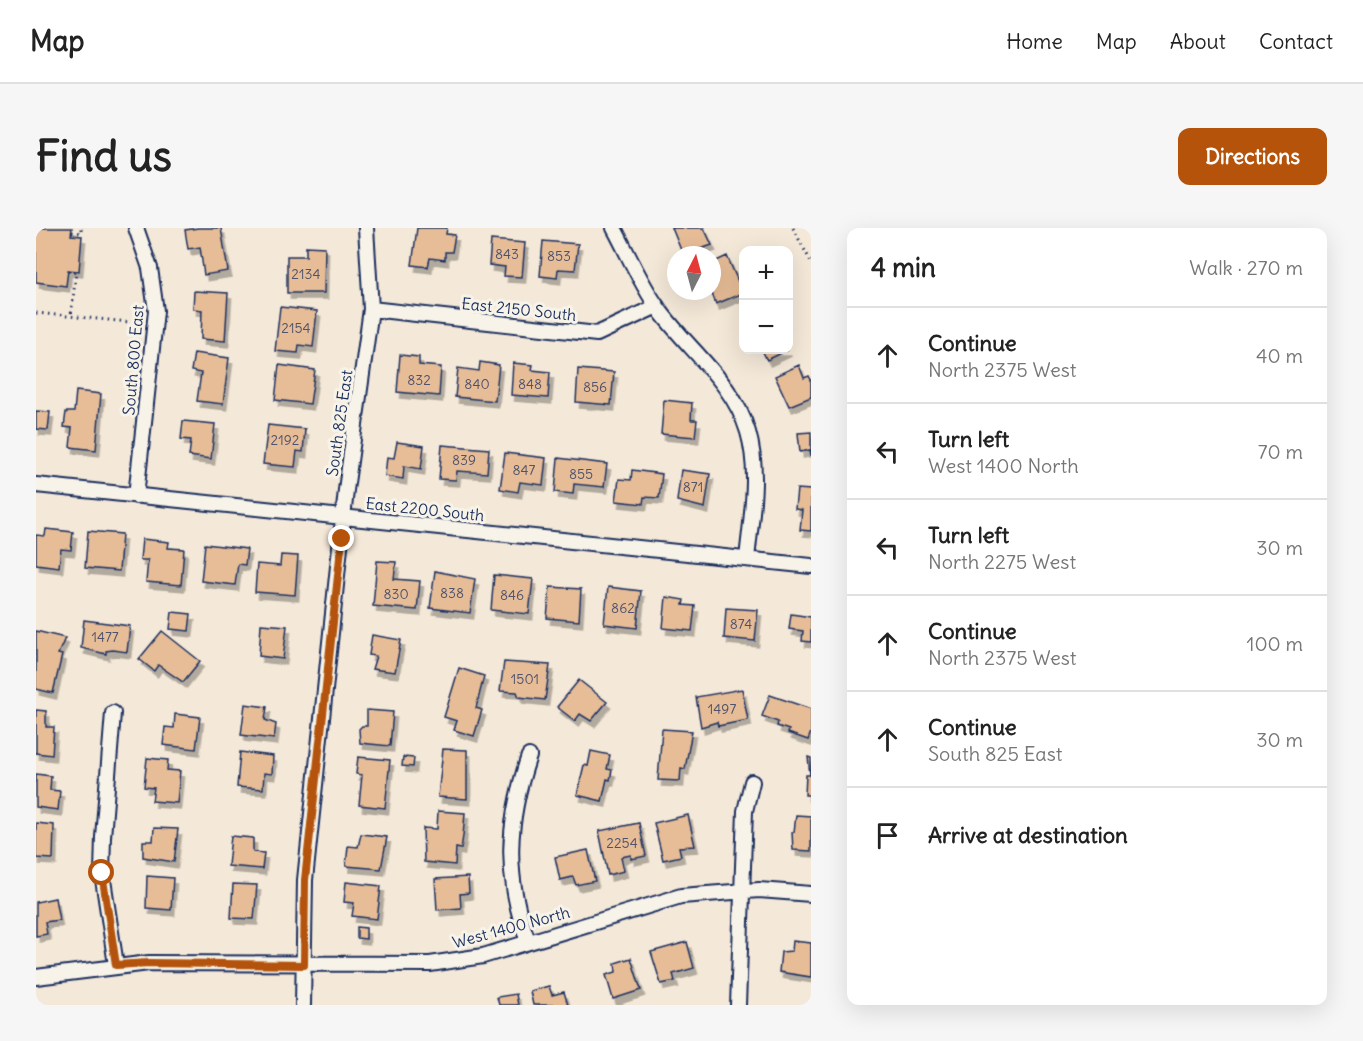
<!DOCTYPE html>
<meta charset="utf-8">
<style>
body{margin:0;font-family:Delius,sans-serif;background:#f6f6f6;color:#222}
.controls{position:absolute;right:18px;top:18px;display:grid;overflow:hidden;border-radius:12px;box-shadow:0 6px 24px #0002}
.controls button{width:54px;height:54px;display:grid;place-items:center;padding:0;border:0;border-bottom:2px solid #e0e0e0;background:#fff;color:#222;font:30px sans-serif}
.compass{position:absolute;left:631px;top:18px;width:54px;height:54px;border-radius:50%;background:#fff;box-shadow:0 6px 24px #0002;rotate:6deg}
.stop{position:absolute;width:18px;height:18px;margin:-14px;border:4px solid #b45309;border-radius:50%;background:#fff}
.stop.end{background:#b45309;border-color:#fff;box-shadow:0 2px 6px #0008}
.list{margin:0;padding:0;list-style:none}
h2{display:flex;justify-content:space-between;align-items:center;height:78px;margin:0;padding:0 24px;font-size:26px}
h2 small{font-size:20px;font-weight:400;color:#767676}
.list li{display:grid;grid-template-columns:39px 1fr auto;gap:18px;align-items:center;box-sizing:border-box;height:96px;padding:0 24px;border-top:2px solid #e0e0e0}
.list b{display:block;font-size:22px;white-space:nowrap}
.list p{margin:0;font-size:20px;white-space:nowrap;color:#767676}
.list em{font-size:20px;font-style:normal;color:#767676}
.icon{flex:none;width:33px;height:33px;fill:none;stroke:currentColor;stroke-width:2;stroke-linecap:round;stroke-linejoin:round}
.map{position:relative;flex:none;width:775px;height:777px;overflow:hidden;border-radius:12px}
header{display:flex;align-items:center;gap:36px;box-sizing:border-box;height:84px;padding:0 30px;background:#fff;border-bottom:2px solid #e0e0e0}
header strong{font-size:28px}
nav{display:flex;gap:33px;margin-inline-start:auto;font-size:21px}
.intro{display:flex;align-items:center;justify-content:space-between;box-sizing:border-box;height:144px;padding:0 36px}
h1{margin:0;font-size:42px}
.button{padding:15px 27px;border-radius:12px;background:#b45309;color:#fff;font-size:21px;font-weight:700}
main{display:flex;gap:36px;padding:0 36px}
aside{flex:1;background:#fff;border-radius:12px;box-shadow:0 6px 24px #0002}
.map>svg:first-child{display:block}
.building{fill:#e7bd97;stroke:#1b2f5e;stroke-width:1.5;filter:url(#shadow)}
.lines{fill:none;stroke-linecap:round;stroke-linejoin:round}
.minor-casing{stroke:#1b2f5e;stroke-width:18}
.path{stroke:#1b2f5e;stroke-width:3;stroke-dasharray:1.5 4.5;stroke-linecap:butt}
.minor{stroke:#f7f3e8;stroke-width:14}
.route{stroke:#b45309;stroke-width:8}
.labels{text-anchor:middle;stroke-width:6;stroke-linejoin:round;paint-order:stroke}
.number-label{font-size:14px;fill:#4e526c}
.street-label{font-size:16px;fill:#1b2f5e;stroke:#f7f3e8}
</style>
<header>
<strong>Map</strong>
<nav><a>Home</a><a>Map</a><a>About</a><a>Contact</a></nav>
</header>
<div class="intro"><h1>Find us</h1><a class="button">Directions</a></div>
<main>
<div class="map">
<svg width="775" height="777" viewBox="0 0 775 777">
<defs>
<filter id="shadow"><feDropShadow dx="3.5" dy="6" stdDeviation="0" flood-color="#0004"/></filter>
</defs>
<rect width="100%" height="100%" fill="#f4e8d8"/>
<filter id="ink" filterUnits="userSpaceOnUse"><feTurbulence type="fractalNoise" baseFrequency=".0167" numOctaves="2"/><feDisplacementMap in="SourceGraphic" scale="12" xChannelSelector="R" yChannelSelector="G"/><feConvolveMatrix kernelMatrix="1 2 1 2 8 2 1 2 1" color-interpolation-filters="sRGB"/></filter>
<g filter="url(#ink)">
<!-- building -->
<path class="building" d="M0,0h36l-1,7 11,1 -3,35 -11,-1 -2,16 -30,-4z
M162,0h23l7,43 -24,4 -4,-28 -12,2 -3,-19z
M381,0h30l-1,6 9,1 -3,17h-7v8l-15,-2 -2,9 -16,-2z
M636,0h32l8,17 -29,10z
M455,12l34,3 -3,34 -18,-1 1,-9 -16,-2z
M507,13l35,3 -3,26 -17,-1 -1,9 -17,-2z
M270,18l19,1 -1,46h-37v-37h19z
M691,28l16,37 -27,11 -5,-13 1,-28z
M158,63l34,2 -3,48 -24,-2 1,-29 -9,-1z
M244,79l37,4 -4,36 -14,-2 -1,8 -23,-2z
M726,122h26l-21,10z
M158,125l35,5 -6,46 -26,-3 4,-28 -10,-2z
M364,127l19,2v8l22,2 -2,29 -42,-4z
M444,134l19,3 -4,36 -40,-4 3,-29 21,3z
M477,135l20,2 -1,5 18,2 -2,26 -37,-3z
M243,137l36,5 -5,34 -35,-4z
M763,137l5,13 5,-2 2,4v17l-22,9 -14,-30z
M542,141l36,3 -3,33 -35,-3z
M40,163l25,3 -5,56 -26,-3 2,-19 -8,-1 2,-15h8z
M628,172l28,3 -1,17h6l-2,17 -34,-3z
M0,183l14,1 -2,18 -12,-1z
M147,193l32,3 -4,35 -22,-3 2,-16 -10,-1z
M232,197l37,4 -2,23 -6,-1 -2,16 -32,-3z
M775,204v24l-1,-6 -10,2 -2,-19z
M361,214l27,4 -3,23 -17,-3 -1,13 -18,-3 2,-19 7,1z
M406,217l47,4 -2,24 -30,-2 -1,9 -17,-1z
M469,225l41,5 -3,27 -23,-3 -2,10 -18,-3z
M522,230l49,6 -3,23 -30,-3 -1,10 -18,-2z
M596,242l30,4 -3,24 -15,-1 -1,7 -27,-3 3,-22 12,1z
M645,242l29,4 -5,34 -28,-7z
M761,261l14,1v41l-11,-1 2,-20 -7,-1z
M10,301l27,3 -2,18 -10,-1 -2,18 -23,-3v-29l9,1z
M52,303l34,3 -3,37 -34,-3z
M106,311l27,3 -1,6 16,1 -3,36 -35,-3 2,-22h-8z
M169,316l42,5 -2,16 -7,-1 -3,21 -34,-4z
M245,327l17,1 -3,39 -40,-3 2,-28 23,2z
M341,333l19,1 -2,17 26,2 -3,29 -44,-4z
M399,343l40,8 -5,34 -40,-5z
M458,347l39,4 -4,35 -38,-4z
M514,359l31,2 -2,32 -32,-3z
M572,359l33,4 -4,37 -33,-4z
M630,369l18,3 -1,5 12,1 -3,25 -29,-3z
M690,380l32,2 -3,31 -31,-3z
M136,384l19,2 -2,17 -19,-2z
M755,386l20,3v25l-9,-1 1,-10 -14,-2z
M48,392l46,6 -3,26 -14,-2 -7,1v3l-25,-6z
M225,396l26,2 -4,33 -24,-3z
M0,403l29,7 -7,16 4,1 -9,38 -17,-4z
M126,403l38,30 -17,21 -25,-17 -4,6 -15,-12z
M336,407l29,5 -6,32 -23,-3 4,-13 -7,-1z
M468,434l46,3 -5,35 -26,-3 -2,-5 -17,-1z
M423,440l25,8 -8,32 6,2 -8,26 -20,-6 3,-9 -13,-4z
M543,452l28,22 -16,19 -11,-7 -5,7 -18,-14z
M706,461l6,31 -30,6 -1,-4 -16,5 -5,-30z
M734,467l41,14v23l-3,8 -20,-7 1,-3 -12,-4 1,-4 -16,-6z
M209,476l22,3 -2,13 11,4 -2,15 -33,-4z
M0,482l10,1v16h8l-2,28 -16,-2z
M331,482l26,2 -3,34 -30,-3 -1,-14 3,-3h5z
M139,486l25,3 -4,32 -33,-4 2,-18 9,1z
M626,501l30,2 -7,38 -4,-1 -1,13 -22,-1z
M407,521l24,1v49l-29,-2z
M555,523l19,4 -3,14 5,1 -2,10 -3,-1 -5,22 -25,-6 7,-30 4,1z
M204,524l33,4 -1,18 -8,-1 -1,16 -26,-2z
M322,529l32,3 -5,48 -26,-3 3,-30 -6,-1z
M367,529l11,1 -1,9 -11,-1z
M772,529l3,1v37h-6l1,-20h4z
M111,530l21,2 -1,10 13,1 -3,32 -25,-2 2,-13 -10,-1z
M0,546l15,2 -1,14 10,1 -2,19 -22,-3z
M402,583l27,2 -2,23 -2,13 -5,-1 -1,17 -31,-3 -1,-34 14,1z
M652,587l7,31 -16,1 2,9 -18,4 -9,-37z
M760,587l15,1v35l-18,-1 -1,-18h2z
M0,595l18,2 -1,34 -17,-1z
M603,595l7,33 -15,3v-4l-10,2 3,14 -16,4 -9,-44z
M118,600l24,1 -4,33 -31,-5v-16h10z
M325,606l26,3 -6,32 -35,-3 2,-20 10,1z
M195,608l22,2v14l11,1 -2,16 -34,-3z
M552,622l7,31 -19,4 -3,-8 -13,3 -5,-23z
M111,648l26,2 -2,32 -25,-2z
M432,649l1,16 -9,1 1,14 -24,2 -2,-31z
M310,654l35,4 -4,33 -25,-3 2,-13 -10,-1z
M197,656l24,1 -3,34 -23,-1z
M19,670l4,22 -14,2 2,12 -11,2v-34z
M321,699l9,1v11l-9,-1z
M757,713l18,2v34l-32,-5 2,-20 11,-1z
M651,714l7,26 -21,6 2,7 -14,3 -10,-32z
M595,730l10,32 -28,9 -7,-24 10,-3 -1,-9z
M513,758l3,9 12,-3 4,13h-35l-3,-14z
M480,766l2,11h-19l-2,-8z"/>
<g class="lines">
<defs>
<path id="minor" d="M100,0l14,40 6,43 -20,185
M578,0c14,26 27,56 44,80 30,42 75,73 90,124 12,41 3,85 -1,127
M335,81l226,25 60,-28
M0,257l775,81
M77,485l-10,124 -1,36 14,92
M492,713c-24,-65 -21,-120 1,-185
M0,749l113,-14 281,1 53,-8 198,-60 78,-6 52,4
M267,777l2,-125 41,-390 25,-181 -5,-81
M702,777l7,-194 7,-29"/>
</defs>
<!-- minor casing -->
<use href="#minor" class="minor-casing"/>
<!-- path -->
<path class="path" d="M757,0l18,34
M36,4l9,1v-5
M32,43l8,1 -5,44
M0,85l93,9"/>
<!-- minor -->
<use href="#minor" class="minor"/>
</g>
</g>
<g class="lines" filter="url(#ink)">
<!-- route -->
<path class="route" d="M66,645l14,92 33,-2 155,2 1,-85 37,-341"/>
</g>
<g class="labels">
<!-- number labels -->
<g class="number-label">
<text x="471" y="31">843</text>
<text x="523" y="33">853</text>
<text x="270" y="51">2134</text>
<text x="260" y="105">2154</text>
<text x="383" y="157">832</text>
<text x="441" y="161">840</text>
<text x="494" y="161">848</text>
<text x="559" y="164">856</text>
<text x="249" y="217">2192</text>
<text x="428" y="237">839</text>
<text x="488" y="247">847</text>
<text x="545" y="251">855</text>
<text x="657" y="264">871</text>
<text x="416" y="370">838</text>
<text x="360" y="371">830</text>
<text x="476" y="372">846</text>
<text x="587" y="385">862</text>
<text x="705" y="401">874</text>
<text x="69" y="414">1477</text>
<text x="489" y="456">1501</text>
<text x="686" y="486">1497</text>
<text x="586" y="620">2254</text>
</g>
<!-- street labels -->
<g class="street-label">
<text transform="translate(483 81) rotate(6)" y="6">East 2150 South</text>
<text transform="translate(97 132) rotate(-85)" y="6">South 800 East</text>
<text transform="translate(303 195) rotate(-82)" y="6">South 825 East</text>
<text transform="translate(389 281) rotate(6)" y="6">East 2200 South</text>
<text transform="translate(475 699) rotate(-15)" y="6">West 1400 North</text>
</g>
</g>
</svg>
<div class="controls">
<button>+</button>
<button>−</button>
</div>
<svg class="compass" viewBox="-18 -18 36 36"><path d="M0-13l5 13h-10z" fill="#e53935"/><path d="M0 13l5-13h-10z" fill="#767676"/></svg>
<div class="stop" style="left:66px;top:645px"></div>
<div class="stop end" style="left:306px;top:311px"></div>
</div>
<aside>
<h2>4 min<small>Walk · 270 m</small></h2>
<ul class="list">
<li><svg class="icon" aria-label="ahead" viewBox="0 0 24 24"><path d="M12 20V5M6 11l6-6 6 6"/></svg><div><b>Continue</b><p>North 2375 West</p></div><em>40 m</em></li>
<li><svg class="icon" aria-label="left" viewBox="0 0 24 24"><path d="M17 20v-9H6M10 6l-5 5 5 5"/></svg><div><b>Turn left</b><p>West 1400 North</p></div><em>70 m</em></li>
<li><svg class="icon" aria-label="left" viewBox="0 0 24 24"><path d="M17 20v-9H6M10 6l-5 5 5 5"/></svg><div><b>Turn left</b><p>North 2275 West</p></div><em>30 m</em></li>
<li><svg class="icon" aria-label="ahead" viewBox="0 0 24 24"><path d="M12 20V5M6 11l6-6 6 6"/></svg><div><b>Continue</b><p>North 2375 West</p></div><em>100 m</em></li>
<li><svg class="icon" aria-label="ahead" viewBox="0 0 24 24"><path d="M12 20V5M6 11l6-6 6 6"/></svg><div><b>Continue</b><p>South 825 East</p></div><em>30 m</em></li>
<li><svg class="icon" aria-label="arrive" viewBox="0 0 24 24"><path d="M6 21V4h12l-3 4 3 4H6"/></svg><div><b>Arrive at destination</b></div></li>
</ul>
</aside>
</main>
